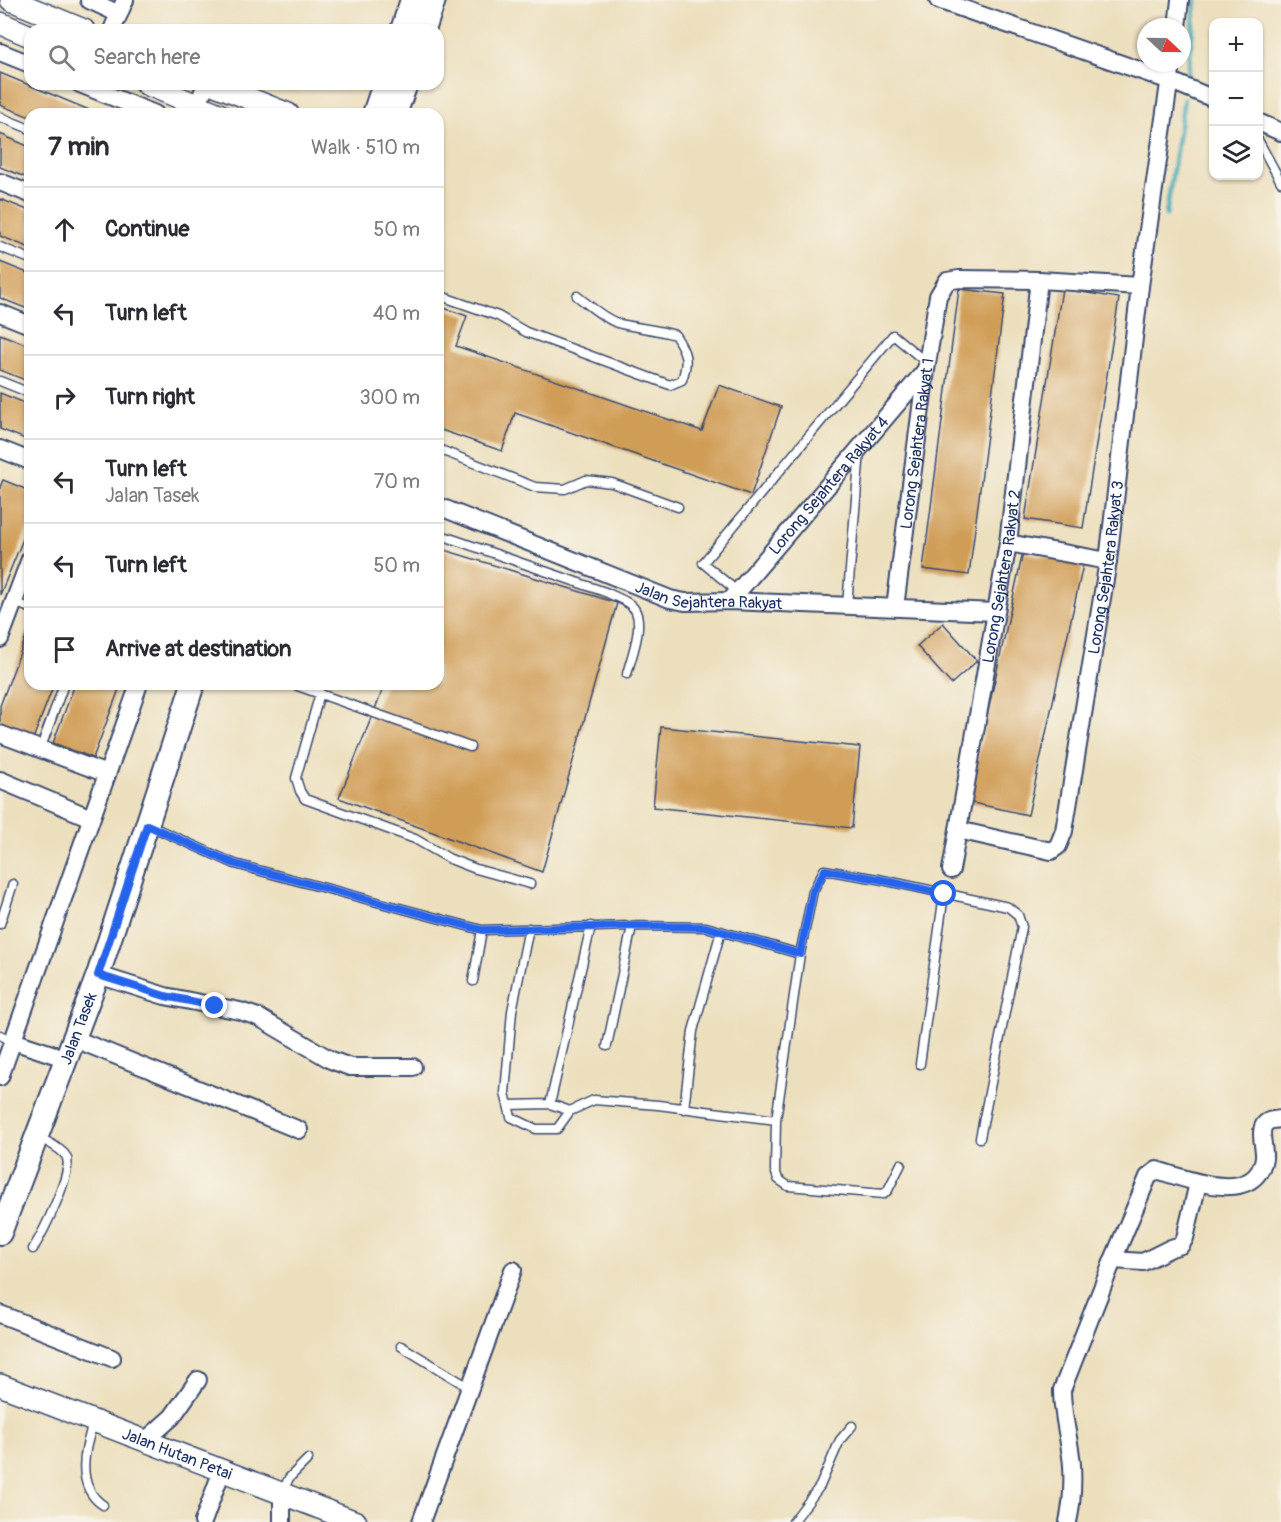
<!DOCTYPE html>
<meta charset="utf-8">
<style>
body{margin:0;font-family:Pangolin,sans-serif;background:#f2f2f3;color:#2b2b33}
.controls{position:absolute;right:18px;top:18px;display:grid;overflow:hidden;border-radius:12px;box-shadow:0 2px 4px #0004}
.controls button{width:54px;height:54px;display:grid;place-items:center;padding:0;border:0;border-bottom:2px solid #e1e1e2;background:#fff;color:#2b2b33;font:30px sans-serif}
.compass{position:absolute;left:1137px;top:18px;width:54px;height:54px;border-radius:50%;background:#fff;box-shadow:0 2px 4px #0004;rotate:112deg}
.stop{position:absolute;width:18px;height:18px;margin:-14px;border:4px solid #2563eb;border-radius:50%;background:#fff}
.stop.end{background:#2563eb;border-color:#fff;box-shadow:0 2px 6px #0008}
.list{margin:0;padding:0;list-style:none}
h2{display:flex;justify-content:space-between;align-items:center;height:78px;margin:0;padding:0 24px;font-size:26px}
h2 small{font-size:20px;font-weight:400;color:#7c7c81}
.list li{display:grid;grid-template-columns:39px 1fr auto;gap:18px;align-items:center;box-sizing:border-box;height:84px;padding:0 24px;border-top:2px solid #e1e1e2}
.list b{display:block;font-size:22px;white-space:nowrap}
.list p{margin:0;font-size:20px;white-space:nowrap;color:#7c7c81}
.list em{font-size:20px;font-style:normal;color:#7c7c81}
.icon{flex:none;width:33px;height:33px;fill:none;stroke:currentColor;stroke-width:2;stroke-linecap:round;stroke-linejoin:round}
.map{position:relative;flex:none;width:1281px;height:1522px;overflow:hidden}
.search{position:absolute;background:#fff;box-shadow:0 2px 4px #0004;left:24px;top:24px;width:420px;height:66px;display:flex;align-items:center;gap:15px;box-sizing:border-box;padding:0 21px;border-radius:18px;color:#7c7c81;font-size:22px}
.panel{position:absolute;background:#fff;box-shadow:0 2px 4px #0004;left:24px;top:108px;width:420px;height:582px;border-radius:18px}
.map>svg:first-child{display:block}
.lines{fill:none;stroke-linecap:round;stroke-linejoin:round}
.stream{stroke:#3aaab8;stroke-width:4.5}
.building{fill:#d09d57}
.service-casing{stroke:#3a496c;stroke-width:11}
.minor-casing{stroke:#3a496c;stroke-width:20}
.tertiary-casing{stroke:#3a496c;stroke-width:24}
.secondary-casing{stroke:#3a496c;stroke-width:26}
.service{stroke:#fff;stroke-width:8}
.minor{stroke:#fff;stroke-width:16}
.tertiary{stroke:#fff;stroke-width:21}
.secondary{stroke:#fff;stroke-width:22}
.route{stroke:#2563eb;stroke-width:8}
.labels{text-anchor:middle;stroke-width:6;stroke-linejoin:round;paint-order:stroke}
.street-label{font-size:16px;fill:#1b2f5e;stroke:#f7f3e8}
</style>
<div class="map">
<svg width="1281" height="1522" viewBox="0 0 1281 1522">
<rect width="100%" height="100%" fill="#f7f3e8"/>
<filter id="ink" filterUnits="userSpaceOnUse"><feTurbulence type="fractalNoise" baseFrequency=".0167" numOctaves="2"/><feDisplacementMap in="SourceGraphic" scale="12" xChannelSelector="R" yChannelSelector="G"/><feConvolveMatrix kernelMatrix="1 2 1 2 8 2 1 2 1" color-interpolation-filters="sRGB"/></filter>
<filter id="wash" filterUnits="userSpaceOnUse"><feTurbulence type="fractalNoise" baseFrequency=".008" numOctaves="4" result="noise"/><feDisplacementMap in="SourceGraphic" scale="24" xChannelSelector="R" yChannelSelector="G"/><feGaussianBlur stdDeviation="1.35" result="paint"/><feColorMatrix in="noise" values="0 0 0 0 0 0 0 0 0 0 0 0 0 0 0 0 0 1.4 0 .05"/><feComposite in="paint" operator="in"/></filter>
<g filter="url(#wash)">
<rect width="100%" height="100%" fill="#ecdfbd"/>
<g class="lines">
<!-- stream -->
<path class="stream" d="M1188,74l8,-74
M1166,215l18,-116"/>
</g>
<g id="blocks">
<!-- building -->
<path class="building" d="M0,73l99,41h-69v3l-30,-12z
M0,134l30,13v32l-30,-12z
M0,199l30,12v37l-30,-12z
M0,262l30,12v36l-30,-12z
M959,289l46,5 -36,281 -46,-6z
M1062,289l57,9 -36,230 -58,-9z
M438,306l29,10 -11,30 246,85 17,-46 62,22 -30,88 -236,-82 -13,38 -64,-22z
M0,334l30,12v36l-30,-12z
M0,393l30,12v36l-30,-12z
M3,480l27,11v31l-30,73v-108z
M438,548l179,55 -75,269 -203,-74 46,-114h53z
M1023,552l60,13 -55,250 -60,-13z
M943,623l34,38 -26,23 -34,-38z
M30,626v58h24l-21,55 -33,-12v-21z
M75,684h46l-28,74 -40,-15z
M661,727l199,20 -8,81 -199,-21z"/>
</g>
</g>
<g filter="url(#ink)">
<use href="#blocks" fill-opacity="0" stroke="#3a496c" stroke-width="1.5"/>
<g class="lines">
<defs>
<path id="service" d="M0,117l30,12
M1258,140l23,42
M0,247l30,12
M438,295l60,21 28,16 144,53 12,-5c7,-20 4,-28 -7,-45 -19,-6 -39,-7 -58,-12 -15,-6 -27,-17 -40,-27
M0,381l30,12
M438,449l97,38 30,2 21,-9 26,3 66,24
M438,534l170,59c9,5 24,9 28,19 7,16 -5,46 -9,62
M738,592l-35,-29 190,-228 34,28
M14,602l16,6
M847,605l13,-154
M292,684l178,63
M320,693l-24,85 4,13 5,8 110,40 35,20 26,10 54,15
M40,750l24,-66
M148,825l87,39 247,66 150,-4 74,1 94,27
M0,924l13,-40
M529,928l-17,83 -7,82 6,24 25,12h21l13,-18 24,-11 64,5 118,15
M473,981l9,-51
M0,1035l13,6
M607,1046l25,-120
M920,1064l24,-170
M550,1104l41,-178
M508,1105l42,-1 20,7
M684,1109l9,-78 28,-100
M901,1164l-13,26 -4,4 -96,-8 -10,-7 -3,-9 1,-50 24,-166 13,-63 11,-21 54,9 130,28 10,8 4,12 -42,211
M33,1249c9,-15 42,-79 33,-93 -6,-9 -18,-13 -27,-19
M401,1346l69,42
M94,1421c-10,28 -19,65 9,84
M282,1493l7,-15 19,-19
M793,1522l27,-36 20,-46 12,-14"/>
<g id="minor">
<path d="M89,0l30,14"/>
<path d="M938,0l238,83 38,16"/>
<path d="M1177,27l3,-27"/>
<path d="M112,30l13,-30"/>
<path d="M0,52l30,12"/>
<path d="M80,84l75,30"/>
<path d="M194,114l12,-30"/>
<path d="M1258,122l23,10"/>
<path d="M0,182l30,12"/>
<path d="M0,313l30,12"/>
<path d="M0,449l30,12"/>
<path id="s1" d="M438,506l232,93 15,3 45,-1 266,11"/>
<path d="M1008,543l100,18"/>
<path id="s2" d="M730,601l195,-230"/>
<path id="s3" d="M895,607l31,-237 12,-74 9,-15 12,-2 80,1 101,6"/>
<path d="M0,639l30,-80"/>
<path d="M0,734l107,40"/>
<path d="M0,780l91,38"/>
<path id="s4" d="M958,830l93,21 7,-5 6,-15 44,-270 32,-275 32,-223"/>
<path id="s5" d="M951,870l57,-327 31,-263"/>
<path d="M98,975l67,21 75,15 18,6 73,43 19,7h63"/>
<path d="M75,1039l224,91"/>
<path d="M13,1041l54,18"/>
<path d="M0,1077l139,-393"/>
<path d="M1113,1260l30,2 28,-14 10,-3 4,-7 13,-55"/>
<path d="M0,1314l112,44"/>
<path d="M145,1441l27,-24 26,-37"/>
<path d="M282,1494v28"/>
<path d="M203,1522l19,-52"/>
<path d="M421,1522l92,-252"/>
<path d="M1068,1522c4,-18 5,-38 4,-57 -2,-25 -10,-49 -10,-75l51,-130 35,-83 9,-7c28,9 99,37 107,-12 1,-10 -5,-25 0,-33 4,-6 11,-5 17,-6"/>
</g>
<g id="tertiary">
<path d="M11,0l73,30"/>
<path d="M0,23l30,13"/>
<path d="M146,84l73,30"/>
<path d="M213,84l75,30"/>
<path id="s6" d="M0,1385l356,137"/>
</g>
<g id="secondary">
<path d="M402,30l10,-30"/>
<path d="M424,30l10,-30"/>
<path d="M374,114l10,-30"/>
<path d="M395,114l11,-30"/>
<path id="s7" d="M0,1233l98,-258 95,-291"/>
</g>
</defs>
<!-- service casing -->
<use href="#service" class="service-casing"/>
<!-- minor casing -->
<use href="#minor" class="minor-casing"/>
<!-- tertiary casing -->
<use href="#tertiary" class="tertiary-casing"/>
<!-- secondary casing -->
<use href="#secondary" class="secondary-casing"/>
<!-- service -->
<use href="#service" class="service"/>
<!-- minor -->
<use href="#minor" class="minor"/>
<!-- tertiary -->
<use href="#tertiary" class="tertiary"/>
<!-- secondary -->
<use href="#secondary" class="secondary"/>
</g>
</g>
<g class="lines" filter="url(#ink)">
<!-- route -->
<path class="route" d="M215,1006l-50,-10 -67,-21 49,-150 88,39 247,66 150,-4 74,1 94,27 13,-63 12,-21 53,9 66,15"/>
</g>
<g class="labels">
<!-- street labels -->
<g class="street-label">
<text dy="6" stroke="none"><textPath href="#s3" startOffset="165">Lorong Sejahtera Rakyat 1</textPath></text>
<text dy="6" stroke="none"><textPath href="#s2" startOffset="152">Lorong Sejahtera Rakyat 4</textPath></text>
<text dy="6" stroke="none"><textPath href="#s4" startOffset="387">Lorong Sejahtera Rakyat 3</textPath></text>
<text dy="6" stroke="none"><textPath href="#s5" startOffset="298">Lorong Sejahtera Rakyat 2</textPath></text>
<text dy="6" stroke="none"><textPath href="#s1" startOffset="288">Jalan Sejahtera Rakyat</textPath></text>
<text dy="6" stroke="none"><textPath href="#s7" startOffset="219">Jalan Tasek</textPath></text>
<text dy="6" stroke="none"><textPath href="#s6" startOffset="190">Jalan Hutan Petai</textPath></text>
</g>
</g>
</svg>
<div class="controls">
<button>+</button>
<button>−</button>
<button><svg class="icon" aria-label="layers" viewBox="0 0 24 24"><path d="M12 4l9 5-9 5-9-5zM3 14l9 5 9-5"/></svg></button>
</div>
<svg class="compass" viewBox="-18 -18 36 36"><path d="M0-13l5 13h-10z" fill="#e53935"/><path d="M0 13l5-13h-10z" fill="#7c7c81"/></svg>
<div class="stop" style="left:944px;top:894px"></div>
<div class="stop end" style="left:215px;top:1006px"></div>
<div class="search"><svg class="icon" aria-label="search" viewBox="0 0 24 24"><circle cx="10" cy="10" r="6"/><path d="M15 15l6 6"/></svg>Search here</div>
<section class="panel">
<h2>7 min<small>Walk · 510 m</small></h2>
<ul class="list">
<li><svg class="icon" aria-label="ahead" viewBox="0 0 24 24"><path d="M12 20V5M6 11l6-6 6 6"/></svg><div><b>Continue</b></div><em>50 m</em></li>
<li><svg class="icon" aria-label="left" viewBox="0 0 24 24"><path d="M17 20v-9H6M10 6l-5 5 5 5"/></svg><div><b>Turn left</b></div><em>40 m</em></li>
<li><svg class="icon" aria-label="right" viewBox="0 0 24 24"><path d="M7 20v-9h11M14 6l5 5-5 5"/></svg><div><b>Turn right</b></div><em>300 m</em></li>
<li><svg class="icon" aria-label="left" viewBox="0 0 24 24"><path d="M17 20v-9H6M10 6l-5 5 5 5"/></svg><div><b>Turn left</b><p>Jalan Tasek</p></div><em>70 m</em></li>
<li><svg class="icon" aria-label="left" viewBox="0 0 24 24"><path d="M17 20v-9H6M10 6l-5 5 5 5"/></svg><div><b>Turn left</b></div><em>50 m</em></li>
<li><svg class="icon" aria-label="arrive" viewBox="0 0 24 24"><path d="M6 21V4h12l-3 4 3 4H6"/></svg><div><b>Arrive at destination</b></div></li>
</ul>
</section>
</div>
